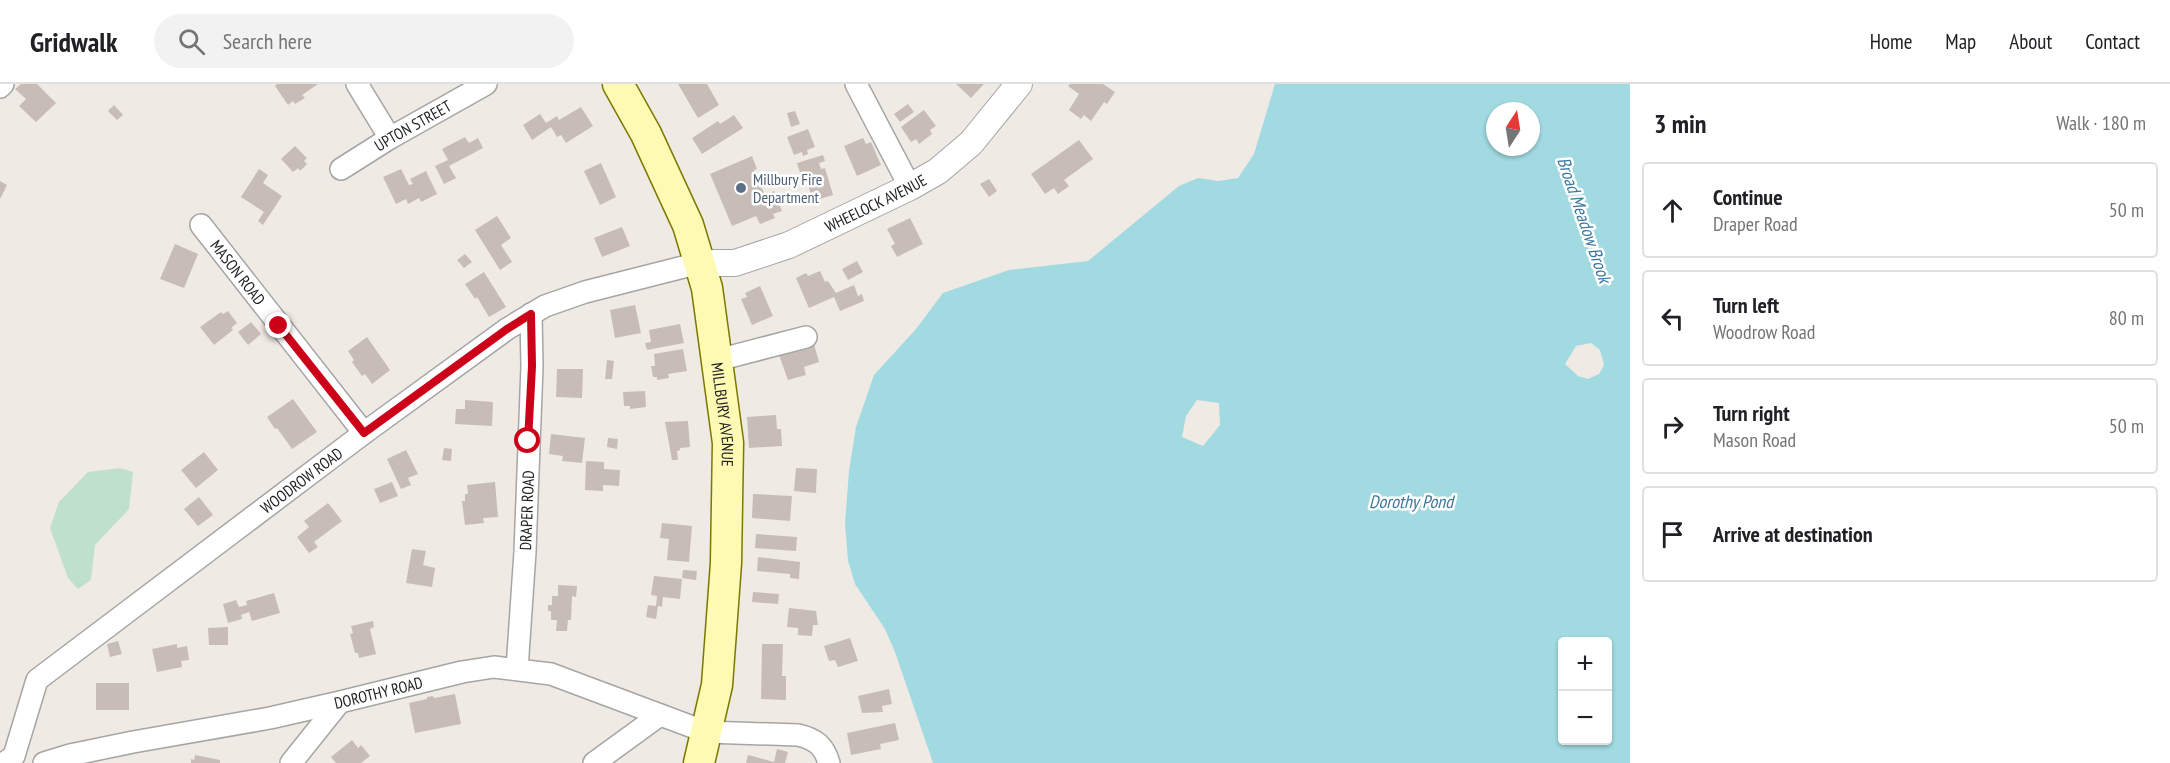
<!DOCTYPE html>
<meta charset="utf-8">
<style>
body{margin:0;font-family:"PT Sans Narrow",sans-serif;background:#f2f2f2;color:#202124}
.controls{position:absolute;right:18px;bottom:18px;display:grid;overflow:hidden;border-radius:6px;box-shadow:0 2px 4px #0004}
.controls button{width:54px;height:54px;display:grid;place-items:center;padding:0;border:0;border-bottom:2px solid #e0e0e0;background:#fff;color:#202124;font:30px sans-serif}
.compass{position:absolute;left:1486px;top:18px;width:54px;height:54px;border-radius:50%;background:#fff;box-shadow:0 2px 4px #0004;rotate:12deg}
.stop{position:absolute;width:18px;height:18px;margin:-14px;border:4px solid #cd0019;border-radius:50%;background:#fff}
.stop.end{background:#cd0019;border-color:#fff;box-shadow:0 2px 6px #0008}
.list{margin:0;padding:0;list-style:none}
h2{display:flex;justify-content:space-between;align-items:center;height:78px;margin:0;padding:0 24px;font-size:26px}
h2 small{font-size:20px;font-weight:400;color:#757577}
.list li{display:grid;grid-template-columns:39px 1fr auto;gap:18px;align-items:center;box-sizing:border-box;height:96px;margin:0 12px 12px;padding:0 12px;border:2px solid #e0e0e0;border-radius:6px}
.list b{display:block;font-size:22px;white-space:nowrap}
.list p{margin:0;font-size:20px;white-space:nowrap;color:#757577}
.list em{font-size:20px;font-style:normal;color:#757577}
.icon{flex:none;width:33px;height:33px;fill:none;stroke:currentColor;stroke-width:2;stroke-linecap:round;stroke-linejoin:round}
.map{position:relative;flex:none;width:1630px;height:679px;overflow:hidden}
header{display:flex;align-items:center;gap:36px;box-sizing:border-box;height:84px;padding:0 30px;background:#fff;border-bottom:2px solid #e0e0e0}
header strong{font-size:28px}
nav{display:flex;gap:33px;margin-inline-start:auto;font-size:21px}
.search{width:420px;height:54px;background:#f2f2f2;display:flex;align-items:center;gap:15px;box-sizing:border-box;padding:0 21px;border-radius:33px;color:#757577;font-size:22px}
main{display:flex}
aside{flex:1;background:#fff}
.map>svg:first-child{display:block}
.wetland{fill:#bfe0cd}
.water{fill:#a1dae1;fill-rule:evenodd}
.building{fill:#c8bcb6}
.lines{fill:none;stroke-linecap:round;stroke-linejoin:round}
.minor-casing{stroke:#a5a5a5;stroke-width:24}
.tertiary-casing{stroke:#a5a5a5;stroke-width:28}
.secondary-casing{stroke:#7b7900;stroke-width:33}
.minor{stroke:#fff;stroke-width:21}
.tertiary{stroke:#fff;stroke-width:26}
.secondary{stroke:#fef9b3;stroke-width:30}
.route{stroke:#cd0019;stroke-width:8}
.service-dot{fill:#5c6f8a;stroke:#fff;stroke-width:2}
.labels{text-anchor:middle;stroke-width:5;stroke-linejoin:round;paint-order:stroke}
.street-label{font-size:16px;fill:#1e1e1e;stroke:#fff}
.service-label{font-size:16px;fill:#4e5e75;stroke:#fff;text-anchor:start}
.water-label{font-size:18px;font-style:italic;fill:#3c789d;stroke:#fff}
</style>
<header>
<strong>Gridwalk</strong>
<div class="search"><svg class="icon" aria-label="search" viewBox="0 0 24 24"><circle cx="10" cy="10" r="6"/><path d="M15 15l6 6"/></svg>Search here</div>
<nav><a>Home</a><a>Map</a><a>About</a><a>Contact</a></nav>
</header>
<main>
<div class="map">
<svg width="1630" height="679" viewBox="0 0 1630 679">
<rect width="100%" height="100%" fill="#f0eae4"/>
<!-- wetland -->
<path class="wetland" d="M120,384l13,4 -4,37 -34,36 -4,35 -13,9 -10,-11 -18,-50 9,-26 29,-30z"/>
<!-- water -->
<path class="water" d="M1275,0h355v679h-697l-38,-111 -10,-23 -30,-45 -7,-23 -3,-38 4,-52 7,-44 18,-52 42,-46 27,-36 66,-23 79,-9 91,-75 19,-8 20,3 20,-3 16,-24zM1495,27h36v36h-36zM1591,259l9,7 4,15 -5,9 -11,5 -10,-3 -13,-12 11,-18zM1197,316l22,3 1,22 -17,21 -21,-9 4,-21zM1562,558h46v98h-46z"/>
<!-- building -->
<path class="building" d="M21,0h16l19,19 -20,19 -17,-16 7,-7 -11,-10z
M277,0h41l-16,11 3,3 -10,6 -2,-3 -5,4 -13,-19z
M678,0h29l12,21 -21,13z
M956,0h28l-13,14z
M1070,0h33l12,8 -8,12 -3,-2 -13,19 -7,-6 -3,4 -12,-9 10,-16 -11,-8z
M908,20l6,8 -14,10 -6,-8z
M114,21l9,10 -6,5 -9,-9z
M581,23l12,19 -27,17 -5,-8 -4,2 -6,-10 -19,13 -9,-15 17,-11 6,9 11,-7 2,4z
M924,26l12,16 -6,4 2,4 -13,10 -3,-5 -5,3 -10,-15z
M795,27l5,13 -9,3 -4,-14z
M734,31l9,13 -41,26 -10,-16 26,-17 2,3z
M808,45l7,18 -8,3 1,4 -5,2 -1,-4 -8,3 -7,-18z
M465,53l4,6 9,-5 5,10 -34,18 7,12 -12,6 -9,-18 13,-6 -6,-11z
M863,54l3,6 5,-2 10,23 -24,11 -13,-30z
M1079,56l14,19 -29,21 5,6 -11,8 -4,-6 -9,6 -14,-20z
M295,62l12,12 -3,3 3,3 -7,7 -2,-3 -5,4 -12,-13z
M823,71l2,6 -6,2 2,6 4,-1 8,27 -20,6 -8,-26 -4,1 -4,-13z
M752,72l5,13 -3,1 11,25 9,-4 8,20 -9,3 2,4 -15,6 -4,-8 -24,10 -22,-52z
M601,79l15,34 -16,8 -16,-34z
M259,85l9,6 -5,8 19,13 -19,29 -5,-4 6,-9 -23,-15z
M401,85l8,16 4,-1 -3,-5 16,-8 11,23 -16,8 -2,-4 -11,6 -2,-5 -10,5 -13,-27z
M989,95l8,12 -8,6 -9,-13z
M0,97l7,4 -7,14z
M497,132l14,22 -10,7 11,17 -12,8 -25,-40z
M910,134l13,26 -26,13 -6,-11 4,-2 -8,-15z
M622,143l8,19 -28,11 -8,-19z
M175,160l23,10 -14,34 -24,-9z
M465,170l7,8 -8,6 -7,-8z
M857,177l6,11 -15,8 -6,-11z
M820,187l5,11 3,-1 8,12 18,-8 4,11 4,-2 2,7 -24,10 -6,-14 -25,11 -13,-30 10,-5 2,3z
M484,188l22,35 -17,10 -12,-20 -2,2 -10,-15z
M760,202l13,30 -21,9 -11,-26 6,-2 -2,-4z
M635,221l6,28 -26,5 -5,-28z
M228,227l9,12 -6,5 2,2 -19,15 -14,-18 21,-15 2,2z
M251,238l10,12 -13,11 -10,-13z
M680,240l4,19 -37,7 -2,-7 6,-1 -2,-12z
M367,253l23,33 -18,14 -7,-10 -3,2 -10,-14 2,-2 -6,-9z
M814,260l5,18 -15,5 2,8 -18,5 -9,-25z
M683,265l4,22 -19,3 1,4 -12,2v-3h-4l-2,-11h4l-1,-12z
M607,276l7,1 -2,18h-7z
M557,285h26l-1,29 -26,-1z
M645,307l1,16 -16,2v-3h-6l-1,-14z
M293,315l24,33 -25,17 -15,-21 -2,1 -8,-12z
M465,316l28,2 -1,24 -37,-2 1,-15h9z
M776,331l1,14h4l1,17 -33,2 -2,-31z
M688,337l2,26 -10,1v2l-3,1 1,9h-6l-7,-38z
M551,350l34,4 -3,25 -20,-2 1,-5 -14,-2z
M608,354l10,1 -1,10 -10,-2z
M444,364l8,1 -1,12 -9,-1z
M406,366l12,24 -10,4 3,7 -10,4 -14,-30z
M204,368l14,18 -22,18 -15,-18z
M586,377l18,1v7l16,1 -1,16 -16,-1v6l-18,-1z
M796,384l21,1 -1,24 -22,-2z
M392,398l6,14 -18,7 -6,-14z
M495,398l3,35 -15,1 1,5 -19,2 -3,-24h3v-7h3l-1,-9z
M753,410l39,2 -2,25 -38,-3z
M199,413l14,18 -15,11 -14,-17z
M328,419l14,18 -28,21 4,5 -9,6 -12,-16 12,-10 -5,-6z
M662,439l30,3 -3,36 -22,-2 2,-21 -9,-1z
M756,450l41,3 -1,14 -41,-3z
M412,465l14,2 -3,14 12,3 -3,19 -26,-4z
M758,473l42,5 -1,17 -9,-1v-4l-33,-3z
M683,486l14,1 -1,9 -14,-2z
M654,492l28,3 -2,20 -17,-2 -1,10 -4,-1 -2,13 -10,-2 2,-12 8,1 1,-10 -6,-1z
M558,501l19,1 -1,11 -4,-1 -1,24h-3l-1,11h-11l1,-11h-6v-9h-3v-6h4v-9h6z
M753,508l26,2 -1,10 -26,-2z
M274,509l6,20 -28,8 -3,-9 -8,3 1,4 -14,4 -5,-19 13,-4 3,7 8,-2 -1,-4z
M789,524l27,3 2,14h-5l-1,11 -14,-1v-7l-11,-1z
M373,537l1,6 -4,2 6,25 -17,4 -1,-5h-3l-5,-19 3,-1 -2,-7z
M228,543v18h-19l-1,-17z
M850,554l8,23 -20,6 -3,-7 -6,1 -5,-15z
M118,557l4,13 -12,3 -3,-13z
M177,560v4l10,-2 2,14 -8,1 1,6 -25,5 -5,-23z
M762,560h21l-1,32h4v24l-25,-1z
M96,599h33v27h-33z
M889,605l3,15 -10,2 1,6 -21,1 -4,-17z
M455,610l6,30 -46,9 -6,-30 18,-4v-2l6,-1 1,2z
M895,639l4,17 -19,4 1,5 -30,6 -4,-22z
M352,656l6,8 3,-3 9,11 -9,7h-25l-5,-6z
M777,665l11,3 -3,11h-39l2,-8 26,7z
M195,671l25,5v3h-29v-4l3,1z"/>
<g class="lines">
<defs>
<g id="minor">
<path d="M357,0l33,54"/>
<path d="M856,0l54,103"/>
<path d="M0,3l3,-3"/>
<path id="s1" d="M341,85l49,-31 96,-54"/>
<path id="s2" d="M201,141l163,208"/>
<path d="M718,276l88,-23"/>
<path id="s3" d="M517,585l8,-117 7,-186 -1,-52"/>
<path id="s4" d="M4,679l10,-7 23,-76 327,-247 143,-104 38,-23 40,-14 114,-29"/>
<path id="s5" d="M44,679l26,-8 63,-13 137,-24 70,-16 122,-30 32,-5 57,7 155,58 92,3c18,4 26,11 31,28"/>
<path d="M291,679l48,-60"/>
<path d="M594,679l66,-48"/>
</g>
<g id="tertiary">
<path id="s6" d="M699,179h36l54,-18 121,-58 28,-16 33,-28 48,-59"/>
</g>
<g id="secondary">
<path id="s7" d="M618,0l28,50 42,91 19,63 21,155 -2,120 -9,122 -18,78"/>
</g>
</defs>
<!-- minor casing -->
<use href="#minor" class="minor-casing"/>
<!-- tertiary casing -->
<use href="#tertiary" class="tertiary-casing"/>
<!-- secondary casing -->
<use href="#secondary" class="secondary-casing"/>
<!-- minor -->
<use href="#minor" class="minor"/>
<!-- tertiary -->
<use href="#tertiary" class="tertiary"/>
<!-- secondary -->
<use href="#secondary" class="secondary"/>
</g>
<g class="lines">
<!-- route -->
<path class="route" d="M279,242l85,107 143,-104 24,-15 1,52 -4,75"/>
</g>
<!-- markers -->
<circle class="service-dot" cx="741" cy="104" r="6"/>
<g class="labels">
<!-- street labels -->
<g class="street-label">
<text dy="6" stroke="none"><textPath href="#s1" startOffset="84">UPTON STREET</textPath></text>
<text dy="6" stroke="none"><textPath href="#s6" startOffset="189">WHEELOCK AVENUE</textPath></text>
<text dy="6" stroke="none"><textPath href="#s2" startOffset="60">MASON ROAD</textPath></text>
<text dy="6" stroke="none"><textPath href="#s7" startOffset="351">MILLBURY AVENUE</textPath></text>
<text dy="6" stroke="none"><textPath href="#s4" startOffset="423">WOODROW ROAD</textPath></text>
<text dy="6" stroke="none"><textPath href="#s3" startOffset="159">DRAPER ROAD</textPath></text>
<text dy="6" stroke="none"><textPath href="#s5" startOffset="342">DOROTHY ROAD</textPath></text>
</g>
<!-- service labels -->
<g class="service-label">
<text x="753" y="101">Millbury Fire<tspan x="753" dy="18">Department</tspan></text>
</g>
<!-- water labels -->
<g class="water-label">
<text transform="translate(1584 136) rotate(71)" y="6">Broad Meadow Brook</text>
<text x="1411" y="424">Dorothy Pond</text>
</g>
</g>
</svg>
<div class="controls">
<button>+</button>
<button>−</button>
</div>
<svg class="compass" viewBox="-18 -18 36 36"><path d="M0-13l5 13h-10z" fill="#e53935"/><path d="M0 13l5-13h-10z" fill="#757577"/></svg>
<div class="stop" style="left:528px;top:357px"></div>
<div class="stop end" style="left:279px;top:242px"></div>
</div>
<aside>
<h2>3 min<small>Walk · 180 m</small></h2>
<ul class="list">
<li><svg class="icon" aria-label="ahead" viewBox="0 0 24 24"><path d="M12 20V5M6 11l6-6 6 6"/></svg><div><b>Continue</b><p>Draper Road</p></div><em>50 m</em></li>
<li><svg class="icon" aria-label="left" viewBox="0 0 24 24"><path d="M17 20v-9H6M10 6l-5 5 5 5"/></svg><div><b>Turn left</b><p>Woodrow Road</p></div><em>80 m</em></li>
<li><svg class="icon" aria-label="right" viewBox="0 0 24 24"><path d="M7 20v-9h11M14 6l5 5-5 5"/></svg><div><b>Turn right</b><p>Mason Road</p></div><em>50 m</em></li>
<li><svg class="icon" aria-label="arrive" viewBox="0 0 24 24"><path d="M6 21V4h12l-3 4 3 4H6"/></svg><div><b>Arrive at destination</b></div></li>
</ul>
</aside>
</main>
